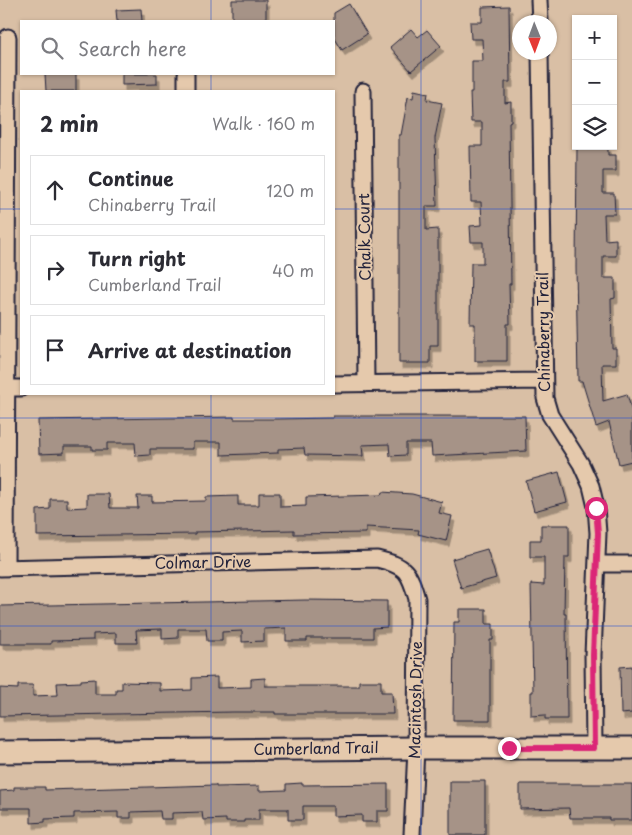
<!DOCTYPE html>
<meta charset="utf-8">
<style>
body{margin:0;font-family:"Playpen Sans",sans-serif;background:#f7f7f7;color:#2b2b33}
.controls{position:absolute;right:15px;top:15px;display:grid;overflow:hidden;border-radius:0px;box-shadow:0 1px 4px #0004}
.controls button{width:45px;height:45px;display:grid;place-items:center;padding:0;border:0;border-bottom:1px solid #e1e1e2;background:#fff;color:#2b2b33;font:25px sans-serif}
.compass{position:absolute;left:512px;top:15px;width:45px;height:45px;border-radius:50%;background:#fff;box-shadow:0 1px 4px #0004;rotate:179deg}
.stop{position:absolute;width:15px;height:15px;margin:-11px;border:4px solid #db2777;border-radius:50%;background:#fff}
.stop.end{background:#db2777;border-color:#fff;box-shadow:0 1px 5px #0008}
.list{margin:0;padding:0;list-style:none}
h2{display:flex;justify-content:space-between;align-items:center;height:65px;margin:0;padding:0 20px;font-size:21px}
h2 small{font-size:16px;font-weight:400;color:#7c7c81}
.list li{display:grid;grid-template-columns:32px 1fr auto;gap:15px;align-items:center;box-sizing:border-box;height:70px;margin:0 10px 10px;padding:0 10px;border:1px solid #e1e1e2;border-radius:0px}
.list b{display:block;font-size:19px;white-space:nowrap}
.list p{margin:0;font-size:16px;white-space:nowrap;color:#7c7c81}
.list em{font-size:16px;font-style:normal;color:#7c7c81}
.icon{flex:none;width:28px;height:28px;fill:none;stroke:currentColor;stroke-width:2;stroke-linecap:round;stroke-linejoin:round}
.map{position:relative;flex:none;width:632px;height:835px;overflow:hidden}
.search{position:absolute;background:#fff;box-shadow:0 1px 4px #0004;left:20px;top:20px;width:315px;height:55px;display:flex;align-items:center;gap:12px;box-sizing:border-box;padding:0 18px;border-radius:0px;color:#7c7c81;font-size:19px}
.panel{position:absolute;background:#fff;box-shadow:0 1px 4px #0004;left:20px;top:90px;width:315px;height:305px;border-radius:0px}
.map>svg:first-child{display:block}
.building{fill:#a69387;stroke:#22223b;filter:url(#shadow)}
.lines{fill:none;stroke-linecap:round;stroke-linejoin:round}
.street-casing{stroke:#22223b;stroke-width:19}
.secondary-casing{stroke:#22223b;stroke-width:25}
.street{stroke:#e5c9ac;stroke-width:15}
.secondary{stroke:#e5c9ac;stroke-width:21}
.route{stroke:#db2777;stroke-width:6}
.grid{fill:none;stroke:#1d4ed8;stroke-width:1;stroke-opacity:0.55}
.labels{text-anchor:middle;stroke-width:4;stroke-linejoin:round;paint-order:stroke}
.street-label{font-size:15px;fill:#22223b;stroke:#e5c9ac}
</style>
<div class="map">
<svg width="632" height="835" viewBox="0 0 632 835">
<defs>
<filter id="shadow"><feDropShadow dx="3" dy="5.5" stdDeviation="0" flood-color="#0004"/></filter>
</defs>
<rect width="100%" height="100%" fill="#d9bfa5"/>
<filter id="ink" filterUnits="userSpaceOnUse"><feTurbulence type="fractalNoise" baseFrequency=".02" numOctaves="2"/><feDisplacementMap in="SourceGraphic" scale="10" xChannelSelector="R" yChannelSelector="G"/><feConvolveMatrix kernelMatrix="1 2 1 2 8 2 1 2 1" color-interpolation-filters="sRGB"/></filter>
<g filter="url(#ink)">
<!-- building -->
<path class="building" d="M232,0h34v21h-34z
M349,4l18,30 -25,16 -8,-13v-24z
M509,6l1,76h-5v21l6,-1v19l-2,1 2,162h-2l1,40h-3v37h-32v-37h-5l1,-61h12v-21h-12l-1,-16 12,-1 -1,-23h-10l-1,-56h12v-24h-11l-1,-30h2v-31h11l-1,-22h-11l-1,-17h12v-15z
M141,9l1,12h-25l-1,-11z
M411,29l7,8 9,-7 14,16 -30,25 -21,-24z
M45,74h31v17h-30z
M122,74h35v10l-35,1z
M414,90l14,3 -1,7 15,3 -7,35 2,68h-11v24l12,-1v117h-8v17h-31v-228h2l7,-38 5,1z
M577,146h31v9h8v16h-13v22h11l1,21h-11l1,26 11,-1v17h-13v22h12v20l-4,1 1,49h4v16h-14l1,37 24,-7 5,18v49l-13,3 -10,-42 -13,5 -14,-46h-4l-2,-114z
M333,416h192l1,35 -94,5 -1,-13h-25v12l-16,1 -1,-12 -27,1 1,11 -58,-1 -1,-7 -26,1v4l-57,2v-13h-28v7h-43v6l-14,1 -1,-13h-28v7h-15v-4h-28v7l-25,1 -1,-34 196,-3v2h44l55,-1z
M559,472l8,30 -33,9 -8,-30z
M382,492l30,2 30,8 -3,11 13,3 -6,25 -28,-7 1,-4 -53,-3v6l-72,1v-4l-99,2v2l-158,2v-26l13,-1v-10h17v9l20,-1v-13h22l1,14h28l-1,-12h15v6l54,-1v-4l32,-1v9h21v-12h21v14l26,-1v-9l75,-2z
M541,525h28v32h-4l-1,57h2l1,105h-22v-4l-14,1v-24h2l-2,-108 13,1v-28h-14v-17h11z
M487,549l9,29 -35,10 -9,-29z
M306,600l81,1v26l-14,1v10h-66v3h-21v-13l-22,1v12l-22,1v-11l-20,1v9h-15l-1,-12h-28v9l-16,1v-10l-26,1 1,13h-21v-10l-23,1v6l-42,1v3h-51v-38z
M459,609h27v15h7v16h-3v80h-37l1,-98h5z
M632,666v47l-11,1 -1,-47z
M217,677v11l34,-1v-8l14,-1v8h94v-5h22v11h11l1,22h-118v-2h-41l-234,4v-28l18,1v-4h15v11l25,-1 -1,-12 24,-1v-2l14,-1v15h21v-5h6v-7l38,1v8l32,-1v-12z
M450,781h35v54h-35z
M302,783v2l86,-1v27h-11v11h-15v-7l-29,1v-10h-30v14h-15v-11h-29v11h-15v2h-18v-3l-23,1 -1,-8 -30,1v6h-11l-1,-8 -29,1v6h-13v-6l-44,1v5l-29,1v3l-14,1v-15h-31v-17l14,-1v-3h31v3l171,-5v2l43,-1v5l27,-1v-6z
M520,784h112v36h-23v-2h-39l-1,-10 -49,1z"/>
<g class="lines">
<defs>
<path id="street" d="M539,0l1,22
M540,52l5,346 5,17 31,49 10,22 5,21 2,26 -5,122 1,93
M186,74v17
M363,91l3,293
M334,384l210,-3
M0,388h21
M597,564h35
M0,568l377,-9c29,7 32,12 40,40l-1,149 -4,87
M6,568l2,-531"/>
<path id="secondary" d="M0,752l416,-4h216"/>
</defs>
<!-- street casing -->
<use href="#street" class="street-casing"/>
<!-- secondary casing -->
<use href="#secondary" class="secondary-casing"/>
<!-- street -->
<use href="#street" class="street"/>
<!-- secondary -->
<use href="#secondary" class="secondary"/>
</g>
</g>
<g class="lines" filter="url(#ink)">
<!-- route -->
<path class="route" d="M509,748h85l-1,-93 5,-122 -2,-25"/>
</g>
<!-- grid -->
<path class="grid" d="M211,0v21M421,0v835M211,74v17M0,209h21M334,209h298M211,394v441M0,418h632M0,626h632"/>
<g class="labels">
<!-- street labels -->
<g class="street-label">
<text transform="translate(365 237) rotate(-91)" y="5">Chalk Court</text>
<text transform="translate(544 332) rotate(-91)" y="5">Chinaberry Trail</text>
<text transform="translate(203 563) rotate(-1)" y="5">Colmar Drive</text>
<text transform="translate(416 700) rotate(-89)" y="5">Macintosh Drive</text>
<text transform="translate(316 749) rotate(-1)" y="5">Cumberland Trail</text>
</g>
</g>
</svg>
<div class="controls">
<button>+</button>
<button>−</button>
<button><svg class="icon" aria-label="layers" viewBox="0 0 24 24"><path d="M12 4l9 5-9 5-9-5zM3 14l9 5 9-5"/></svg></button>
</div>
<svg class="compass" viewBox="-18 -18 36 36"><path d="M0-13l5 13h-10z" fill="#e53935"/><path d="M0 13l5-13h-10z" fill="#7c7c81"/></svg>
<div class="stop" style="left:596px;top:508px"></div>
<div class="stop end" style="left:509px;top:748px"></div>
<div class="search"><svg class="icon" aria-label="search" viewBox="0 0 24 24"><circle cx="10" cy="10" r="6"/><path d="M15 15l6 6"/></svg>Search here</div>
<section class="panel">
<h2>2 min<small>Walk · 160 m</small></h2>
<ul class="list">
<li><svg class="icon" aria-label="ahead" viewBox="0 0 24 24"><path d="M12 20V5M6 11l6-6 6 6"/></svg><div><b>Continue</b><p>Chinaberry Trail</p></div><em>120 m</em></li>
<li><svg class="icon" aria-label="right" viewBox="0 0 24 24"><path d="M7 20v-9h11M14 6l5 5-5 5"/></svg><div><b>Turn right</b><p>Cumberland Trail</p></div><em>40 m</em></li>
<li><svg class="icon" aria-label="arrive" viewBox="0 0 24 24"><path d="M6 21V4h12l-3 4 3 4H6"/></svg><div><b>Arrive at destination</b></div></li>
</ul>
</section>
</div>
